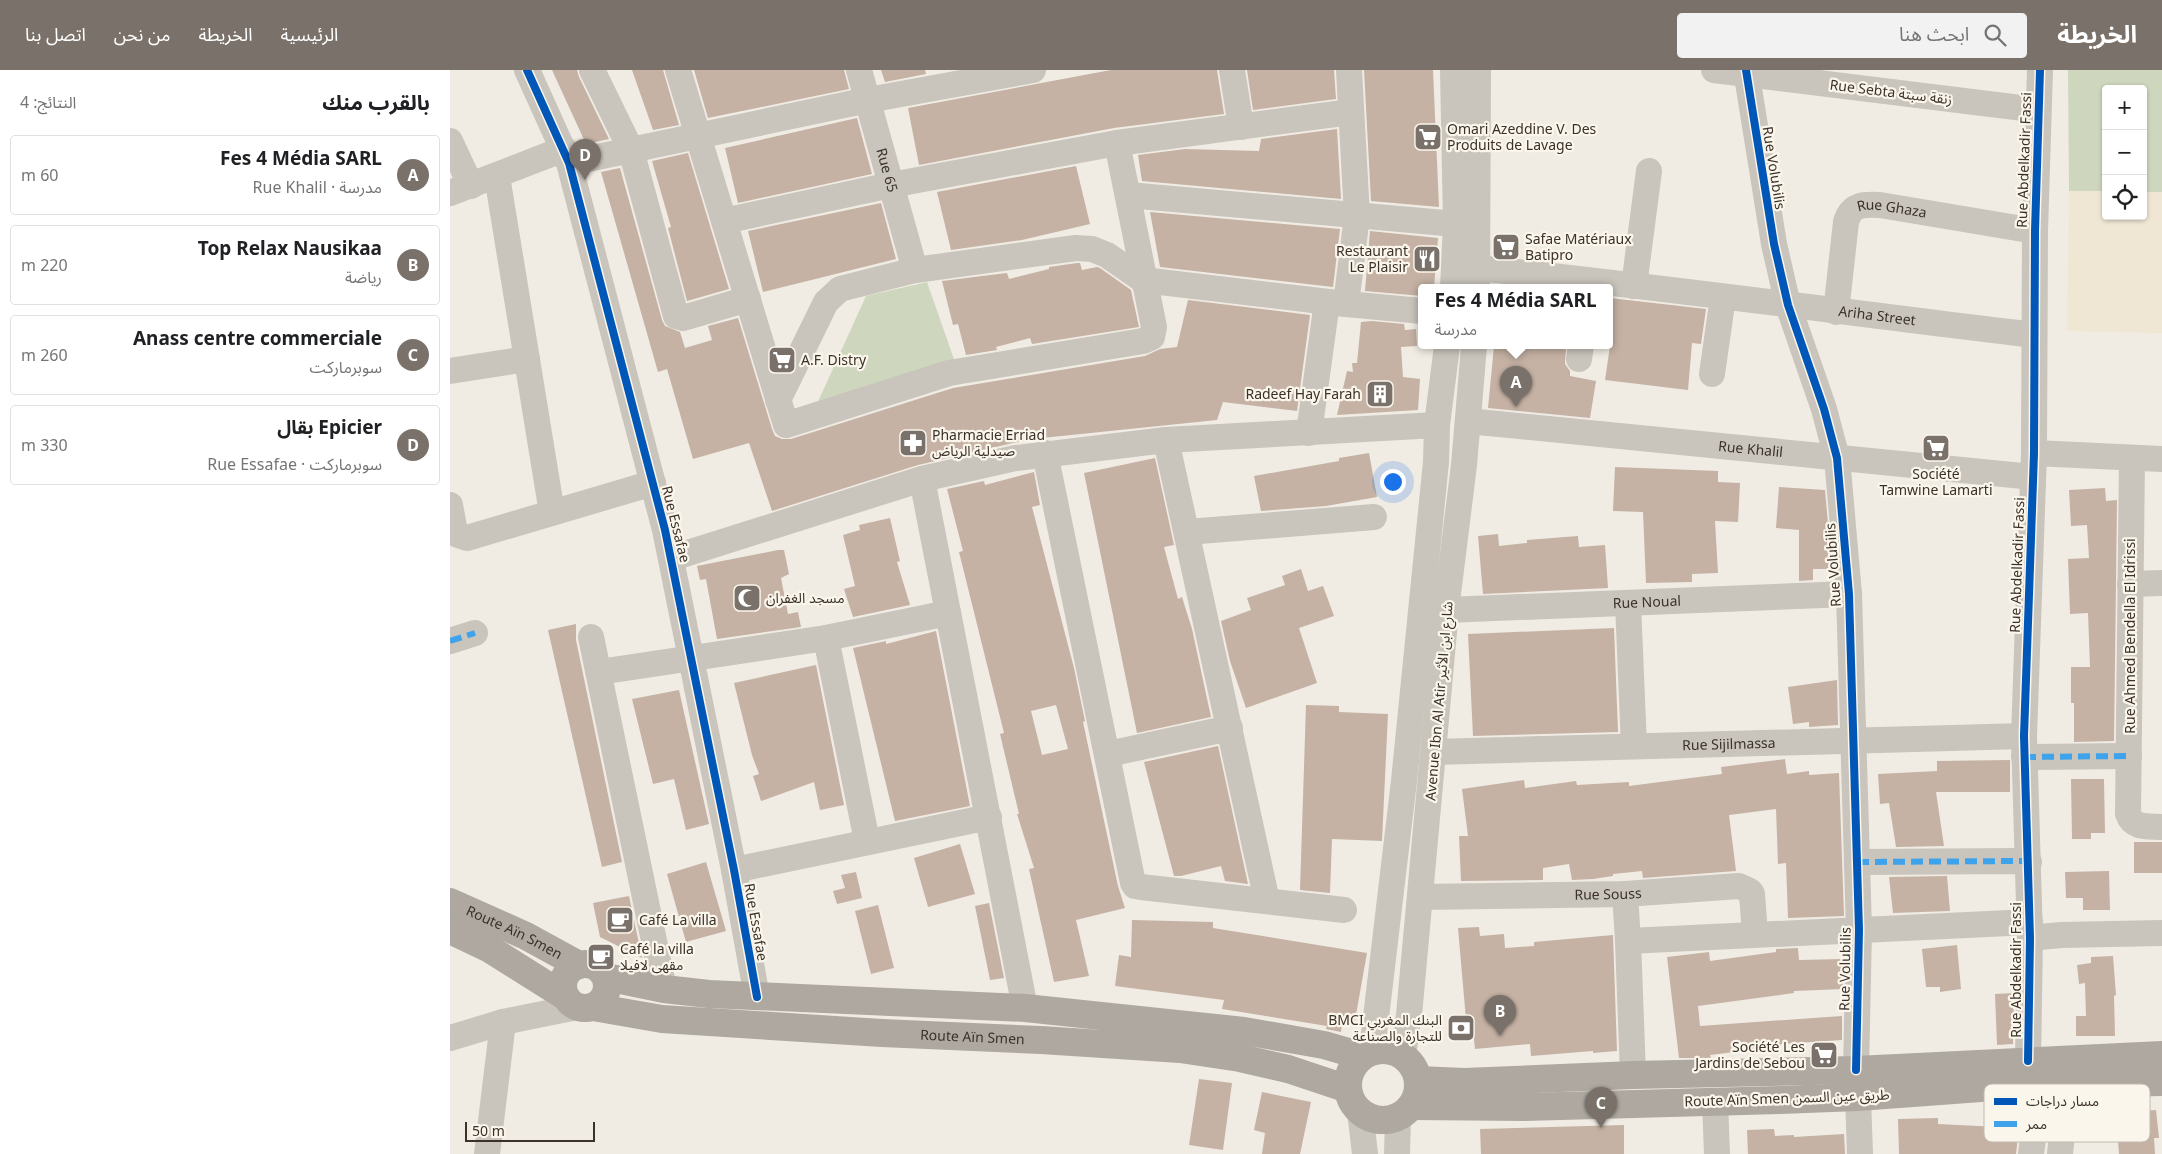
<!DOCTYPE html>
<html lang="ar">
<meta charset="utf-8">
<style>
body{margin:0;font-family:"Noto Sans","Noto Sans Arabic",sans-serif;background:#f2f2f2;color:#202124;direction:rtl}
.controls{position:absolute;right:15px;top:15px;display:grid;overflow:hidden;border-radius:5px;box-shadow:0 1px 4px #0004}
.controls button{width:45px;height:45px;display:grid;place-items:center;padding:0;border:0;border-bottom:1px solid #e0e0e0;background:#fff;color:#202124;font:25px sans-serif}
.scale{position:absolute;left:15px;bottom:12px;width:130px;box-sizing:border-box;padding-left:5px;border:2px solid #3b3129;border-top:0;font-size:14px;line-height:18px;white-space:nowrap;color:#3b3129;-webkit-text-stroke:4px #fbf6ec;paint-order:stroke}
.you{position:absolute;left:942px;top:411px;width:18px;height:18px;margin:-12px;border:4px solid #fff;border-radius:50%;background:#1a73e8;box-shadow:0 0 0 8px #1a73e833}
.badge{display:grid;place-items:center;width:32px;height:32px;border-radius:50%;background:#7a726a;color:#fff;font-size:16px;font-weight:700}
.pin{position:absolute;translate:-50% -41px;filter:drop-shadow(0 1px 2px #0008)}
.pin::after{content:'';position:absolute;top:26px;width:18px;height:15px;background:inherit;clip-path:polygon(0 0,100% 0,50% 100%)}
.popup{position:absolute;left:968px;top:214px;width:195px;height:65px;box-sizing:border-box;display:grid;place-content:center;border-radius:5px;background:#fff;filter:drop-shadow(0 1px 4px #0005);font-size:16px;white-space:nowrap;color:#757577}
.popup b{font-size:19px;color:#202124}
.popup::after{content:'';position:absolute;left:50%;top:100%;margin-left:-10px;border:10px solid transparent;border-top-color:#fff}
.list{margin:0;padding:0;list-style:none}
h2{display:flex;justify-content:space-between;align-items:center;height:65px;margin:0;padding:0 20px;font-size:21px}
h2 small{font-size:16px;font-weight:400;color:#757577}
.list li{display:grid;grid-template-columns:32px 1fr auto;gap:15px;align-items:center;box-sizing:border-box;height:80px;margin:0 10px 10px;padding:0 10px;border:1px solid #e0e0e0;border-radius:5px}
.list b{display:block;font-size:19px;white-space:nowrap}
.list p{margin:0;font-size:16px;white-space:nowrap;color:#757577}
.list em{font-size:16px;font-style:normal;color:#757577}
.icon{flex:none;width:28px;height:28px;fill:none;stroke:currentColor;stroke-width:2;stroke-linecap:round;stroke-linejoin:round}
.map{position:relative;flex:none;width:1712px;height:1084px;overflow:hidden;direction:ltr}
header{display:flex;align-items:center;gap:30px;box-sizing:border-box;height:70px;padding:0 25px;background:#7a726a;color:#fff}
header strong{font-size:24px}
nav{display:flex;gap:28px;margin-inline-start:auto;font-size:18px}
.search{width:350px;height:45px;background:#f2f2f2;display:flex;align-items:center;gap:12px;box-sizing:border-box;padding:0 18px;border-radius:5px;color:#757577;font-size:19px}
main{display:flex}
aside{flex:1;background:#fff}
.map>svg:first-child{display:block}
.green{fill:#ced7bd}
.plaza{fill:#efe6d3}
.building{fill:#c5b2a4;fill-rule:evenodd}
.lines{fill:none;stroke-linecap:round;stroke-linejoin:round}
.minor{stroke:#c9c4bc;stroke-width:26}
.major{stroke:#aea8a1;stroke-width:28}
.quiet{stroke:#3fa3eb;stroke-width:6;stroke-dasharray:12 6;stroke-linecap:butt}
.cycleway-casing{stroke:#fbf6ec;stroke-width:11}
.cycleway{stroke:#0057b8;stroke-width:8}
.labels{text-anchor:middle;stroke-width:4.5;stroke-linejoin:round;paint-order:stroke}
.street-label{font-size:14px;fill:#3b3129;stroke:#fbf6ec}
.poi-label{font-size:14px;fill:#3b3129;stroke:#fbf6ec;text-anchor:start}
.key{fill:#fbf6ec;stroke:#c1bbb2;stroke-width:1}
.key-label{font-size:14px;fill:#3b3129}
</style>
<header>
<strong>الخريطة</strong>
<div class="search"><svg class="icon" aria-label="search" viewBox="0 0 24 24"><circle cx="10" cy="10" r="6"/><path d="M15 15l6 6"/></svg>ابحث هنا</div>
<nav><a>الرئيسية</a><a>الخريطة</a><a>من نحن</a><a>اتصل بنا</a></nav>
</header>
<main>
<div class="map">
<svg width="1712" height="1084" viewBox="0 0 1712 1084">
<rect width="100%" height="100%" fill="#f0ece4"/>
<!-- green -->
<path class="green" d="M1618,0h94v122h-19v-103h-37v102h-37z
M477,212l29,83 -140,41 50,-110z"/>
<!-- plaza -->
<path class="plaza" d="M1619,121h37v25h37v-24h19v141l-95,-2z"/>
<!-- building -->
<path class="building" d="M102,0h25l2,7 30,62 -23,5z
M182,0h31l16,55 -26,5z
M244,0h150l5,19 -141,29z
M431,0h44l1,4 -41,8z
M661,0h106l7,44 -110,14 -195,37 -11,-57z
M797,0h87l2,29 -83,11z
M914,0h69l6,137 -68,-6z
M407,48l15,56 -134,29 -13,-55z
M887,59l4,70 -199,-18 -4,-26 47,-6 74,2 2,-12z
M238,83l41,136 -42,12 -19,-73 3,-1 -19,-66z
M626,96l14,58 -68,16 -71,10 -14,-58z
M170,98l42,152 3,6 15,6 5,16 27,-8 -4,-14 30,-8 34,111 3,7 7,3h9l162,-51 192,-32 15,-7 17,-2 11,-47 122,15 -13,96 -74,-9 -6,18 -175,18 -29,5 -95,22 -146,46 -23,-68 -56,16 -26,-90 -9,3 -57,-200z
M431,133l15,56 -133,33 -15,-61z
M700,142l190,17 -7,58 -173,-20z
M920,161l68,7 -4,50h-12v8l-57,-5z
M627,193h3l2,7 15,-3 3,1 31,22 8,37 -107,17 -2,-6 -34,9 1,3 -31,5 -8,-31 -5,1 -11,-44 65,-8 2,6 40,-10v-2z
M1160,228l96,11 -5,35 -9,-1 -4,47 -83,-10 5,-34z
M922,251l32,3 1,6 11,-1 1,17 -16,1 2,30 17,2 -2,31 -81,5 10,-44 6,1 -1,-9h5l4,-41z
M1044,276h72l-1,18 5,7v5l26,5 -6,37 -102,-10z
M919,383l8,44 -51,9 -65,5 -7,-35 85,-15v-3z
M705,388l19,87 -10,2 14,52 4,-2 10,32 19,88 -74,16 -53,-260z
M1165,397l103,4v11l22,1 -2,39 -23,-1 3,52 -26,1v8l-46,1 -3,-71 -30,-1z
M584,402l6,33 -8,2 42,161 11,53 -2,1 35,164 7,22 -49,12 13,56 -35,6 -25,-113 5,-1 -17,-54h2l-19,-80 4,-1 -45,-181 4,-1 -16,-62 37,-8 1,4zM606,635l12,44 -26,6 -11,-44z
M1329,417l46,3 7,79h-19v11l-14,1v-51l-23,-2z
M1655,418l1,13 11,-1 -3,241 -40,1v-39h-3v-36h19l-2,-54 -18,1 -2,-55 21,-1 -2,-33 -16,1 -2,-36z
M440,448l10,43 -3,1 13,43 -57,12 -9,-28 11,-3 -12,-51 17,-5 -1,-5z
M1048,464l1,12 28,-3v-3l51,-4 1,11 26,-2 3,43 -125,6 -5,-58z
M328,480h6l5,24 -8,4 7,36 10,-2 3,15 -84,12 -11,-60 -6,1 -3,-14z
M851,499l7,22 15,-5 11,30 -35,12 18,55 -71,25 -16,-47 -9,-40 30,-11 -4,-12 38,-13 -3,-9z
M126,554v16l46,222 -20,5 -54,-237z
M1164,558l4,104 -145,4 -5,-102z
M486,561l34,175 -75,15 -42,-173 33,-7v3z
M366,595l28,140 -24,5 -6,-28 -53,19 -8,-25 6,-2 -7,-19 -18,-72z
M1387,610l1,45 -29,2v-5l-16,2 -5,-37z
M229,620l30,134 -23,6 -12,-51 -21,5 -21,-85z
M856,635l33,1v6l49,2 -6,127 -50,-2 -2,54 -30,-3z
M768,676l30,138 -23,-3 -4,-15 -40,10h-7l-30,-114z
M1335,689l2,15 22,-3v4l30,-2 5,143 -56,2 -2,-55 -8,1 -2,-55 -47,6 7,56 -93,7 -1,-7 -29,3v2l-20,3 -21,1 -3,-16 -26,4v12l-82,1 -2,-45h9l-6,-47 62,-9 1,8 51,-7 1,4 52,-3v4l93,-12 -1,-7z
M1560,690v32h-74l8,54 -48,1 -7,-44 -9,1 -2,-30 59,-3v-10z
M1621,709h33l1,54h-14v6h-19z
M1684,772h28v31h-28z
M510,774l15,50 -47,13 -14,-49z
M256,792l20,69 -40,11 -19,-68z
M1659,801l1,39h-27v-12h-17l-1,-26z
M406,802l6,26 -25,6 -4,-13 12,-3 -4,-13z
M1497,806l3,35 -57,2 -4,-36z
M179,826l13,62 -42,-21 -7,-34z
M539,833l15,75 -14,2 -15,-74z
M428,835l16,63 -23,6 -16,-63z
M682,850l81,2v6l154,25 -13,73 -12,-2 -1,8 -15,-3 1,-3 -105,-17 2,-9 -109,-14 4,-31 12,2z
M1029,857l1,9 24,-2 1,14 29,-2v-4l79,-7 4,116 -24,2v-2l-62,5 -1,-12 -55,5 -2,-19 -6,1 -9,-103z
M1507,875l4,44 -21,3v-5h-14l-4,-38z
M1348,878l1,12 44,-1v30l-49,2v2l-96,13 2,20 142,-10v24l-61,4v2l-71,9 1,3h-32l-12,-101 42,-5 1,9 66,-9v-3z
M1663,886l3,39 -2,1 1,40h-39v-20h10l-1,-33 -6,1 -2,-19 14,-2v-6z
M1564,923l-1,51 -16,1 -2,-51z
M749,1009l33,4 -9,67 -34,-5z
M812,1022l49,10 -11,52h-38l3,-21 -11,-3z
M1706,1040l3,28h-5l1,16h-36l-3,-41z
M1488,1048v6l81,4 -3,26h-117l-1,-35z
M1174,1055v29h-143l-1,-25z
M1324,1059l1,7 19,-1v2l50,-3 1,20h-97l-1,-24z"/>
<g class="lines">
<!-- minor -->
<g class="minor">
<path d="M77,0l42,93 96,367 69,340 23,127"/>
<path d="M142,0l39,80 45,166 7,2 65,-19"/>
<path d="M228,0l108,355 163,-52 194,-32 9,-4 2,-10 -37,-184"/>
<path id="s1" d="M409,0l56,200"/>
<path d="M782,0l9,57"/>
<path d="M1003,0l3,154 -3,64"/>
<path d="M1264,0l324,40"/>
<path d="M1296,0l28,174 14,61 36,104 13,49 12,136 10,336 -3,140"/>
<path d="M0,71l21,45"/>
<path d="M119,93l299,-63 165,-30"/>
<path d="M47,106l55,337"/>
<path d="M0,123l114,-44"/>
<path d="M678,125l328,29"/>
<path d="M274,151l167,-36 226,-42 234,-31"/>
<path id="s2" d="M1028,198c186,19 370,45 556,67"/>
<path d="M1184,216l15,-115"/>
<path d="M1027,218l1,-218"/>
<path d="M896,234l11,-88 -8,-146"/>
<path id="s3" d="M1386,242l10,-90c5,-18 18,-18 34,-17l155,26"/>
<path d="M1129,289l2,-13"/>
<path d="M0,301l77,-12"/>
<path d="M1262,304l11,-77"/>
<path d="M328,330l48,-98 14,-13 75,-19 161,-22 16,1 15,6 36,25 203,24 76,7"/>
<path id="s4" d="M1018,351l565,56"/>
<path d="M859,363l18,-131"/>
<path d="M716,370l101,461"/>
<path d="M595,383l88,430 2,3 6,1 203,23"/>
<path d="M1584,383l128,6"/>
<path d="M1682,388l-4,356c5,15 21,12 34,13"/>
<path d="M472,409l103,529"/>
<path d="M0,435l4,22 4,8 9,3 186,-55"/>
<path d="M737,462l187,-15"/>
<path d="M222,488l250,-79 94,-21 150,-18 271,-15"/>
<path d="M1680,514l32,-1"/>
<path d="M1178,533l6,143"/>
<path id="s5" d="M996,540l403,-16"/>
<path d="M141,567l73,352"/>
<path d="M376,568l41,203"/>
<path d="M0,571l25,-8"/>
<path d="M149,602l227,-34 122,-25"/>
<path id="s6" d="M984,682l590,-16"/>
<path d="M658,684l122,-26"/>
<path d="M1574,687l105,-1"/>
<path d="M1407,792l164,-1 8,1"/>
<path d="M284,800l255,-53"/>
<path d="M1175,824l3,47 5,134"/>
<path id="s7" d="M970,827l205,-3 114,-8 11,5 2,3 3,40"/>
<path d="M1580,868l31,-3 101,-2"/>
<path d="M1178,871l402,-19"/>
<path d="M0,968l53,-16 74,-15"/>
<path d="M922,981l32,-270 32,-319 1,-37 10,-79"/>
<path d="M953,985l6,-40 37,-405 18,-145 10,-119"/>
<path d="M1578,991l2,-123 -6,-202 10,-283 1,-222 5,-161"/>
<path d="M1572,1015c19,22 12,42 9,69"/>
<path d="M1408,1027l2,57"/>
<path d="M1265,1031l2,53"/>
<path d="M910,1041l5,43"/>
<path d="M37,1084l16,-132"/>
<path d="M947,1084l1,-37"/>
<path d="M1610,1084l4,-38 1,-32"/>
</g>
<!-- major -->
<g class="major">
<path id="s8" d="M0,832l76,34 53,29"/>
<path d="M0,860l38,18 78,49"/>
<circle cx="135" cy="916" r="22"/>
<path d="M156,907l58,12 45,5 316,14 219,23 80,14 38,11"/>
<path id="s9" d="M143,937l69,12 220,14 159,7 139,9 60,9 48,11 60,20"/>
<circle cx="933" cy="1015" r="35"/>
<path d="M968,1010l46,2 169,-7 223,-5 306,-15"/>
<path d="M961,1036l113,1 256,-7 78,-3 164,-12 140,-3"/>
</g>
<!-- quiet -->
<path class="quiet" d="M0,571l25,-8
M1574,687l105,-1
M1407,792l164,-1 8,1"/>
<defs>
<path id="cycleway" d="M77,0l42,93 96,367 69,340 23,127
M1296,0l28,174 14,61 36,104 13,49 12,136 10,336 -3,140
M1578,991l2,-123 -6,-202 10,-283 1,-222 5,-161"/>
</defs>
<!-- cycleway casing -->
<use href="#cycleway" class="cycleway-casing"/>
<!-- cycleway -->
<use href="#cycleway" class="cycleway"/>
</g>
<!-- icons -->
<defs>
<symbol id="supermarket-square" viewBox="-11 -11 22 22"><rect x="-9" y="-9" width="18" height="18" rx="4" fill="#7a726a" stroke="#fbf6ec"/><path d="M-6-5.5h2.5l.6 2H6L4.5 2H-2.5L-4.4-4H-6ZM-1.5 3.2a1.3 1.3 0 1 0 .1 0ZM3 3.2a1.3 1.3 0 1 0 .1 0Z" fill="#fff"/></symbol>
<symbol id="restaurant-square" viewBox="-11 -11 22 22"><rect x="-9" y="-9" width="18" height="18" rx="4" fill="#7a726a" stroke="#fbf6ec"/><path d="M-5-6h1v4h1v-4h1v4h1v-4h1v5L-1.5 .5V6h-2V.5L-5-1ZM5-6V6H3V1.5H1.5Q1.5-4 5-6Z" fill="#fff"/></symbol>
<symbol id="building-square" viewBox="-11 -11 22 22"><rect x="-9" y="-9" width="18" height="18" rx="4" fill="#7a726a" stroke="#fbf6ec"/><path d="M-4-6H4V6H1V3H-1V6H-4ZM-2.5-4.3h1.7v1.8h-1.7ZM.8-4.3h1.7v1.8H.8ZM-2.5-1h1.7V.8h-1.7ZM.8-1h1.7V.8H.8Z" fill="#fff"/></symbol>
<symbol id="pharmacy-square" viewBox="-11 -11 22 22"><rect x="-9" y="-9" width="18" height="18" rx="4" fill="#7a726a" stroke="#fbf6ec"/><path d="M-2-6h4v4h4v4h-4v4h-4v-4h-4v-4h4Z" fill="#fff"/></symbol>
<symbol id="mosque-square" viewBox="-11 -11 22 22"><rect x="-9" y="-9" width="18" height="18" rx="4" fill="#7a726a" stroke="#fbf6ec"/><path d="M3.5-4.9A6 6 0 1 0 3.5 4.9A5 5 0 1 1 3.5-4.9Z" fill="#fff"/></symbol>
<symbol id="cafe-square" viewBox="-11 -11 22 22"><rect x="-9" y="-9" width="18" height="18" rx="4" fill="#7a726a" stroke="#fbf6ec"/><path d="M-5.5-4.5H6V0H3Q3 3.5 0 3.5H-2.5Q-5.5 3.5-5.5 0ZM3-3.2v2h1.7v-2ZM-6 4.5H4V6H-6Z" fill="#fff"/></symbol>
<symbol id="bank-square" viewBox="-11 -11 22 22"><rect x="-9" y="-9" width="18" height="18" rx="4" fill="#7a726a" stroke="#fbf6ec"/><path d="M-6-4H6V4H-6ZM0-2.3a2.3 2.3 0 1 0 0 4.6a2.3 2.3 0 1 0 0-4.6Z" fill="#fff"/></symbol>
</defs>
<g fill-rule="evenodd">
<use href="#supermarket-square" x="962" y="51" width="32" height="32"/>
<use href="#supermarket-square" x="1040" y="161" width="32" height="32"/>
<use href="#restaurant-square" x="961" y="173" width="32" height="32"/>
<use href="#supermarket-square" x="316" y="274" width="32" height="32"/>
<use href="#building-square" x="914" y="308" width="32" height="32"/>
<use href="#pharmacy-square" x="447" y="357" width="32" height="32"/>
<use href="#supermarket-square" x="1470" y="362" width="32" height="32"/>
<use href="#mosque-square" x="281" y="512" width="32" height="32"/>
<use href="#cafe-square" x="154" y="834" width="32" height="32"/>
<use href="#cafe-square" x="135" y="871" width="32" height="32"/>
<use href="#bank-square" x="995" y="942" width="32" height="32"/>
<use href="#supermarket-square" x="1358" y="969" width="32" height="32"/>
</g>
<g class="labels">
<!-- street labels -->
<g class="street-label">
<text transform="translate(1441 22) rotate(7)" y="5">Rue Sebta زنقة سبتة</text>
<text transform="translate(1574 90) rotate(-88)" y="5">Rue Abdelkadir Fassi</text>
<text transform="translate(1324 98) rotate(81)" y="5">Rue Volubilis</text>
<text dy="5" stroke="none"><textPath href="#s1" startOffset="104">Rue 65</textPath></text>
<text dy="5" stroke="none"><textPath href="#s3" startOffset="145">Rue Ghaza</textPath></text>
<text dy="5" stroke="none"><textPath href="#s2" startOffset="402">Ariha Street</textPath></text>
<text dy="5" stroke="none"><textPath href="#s4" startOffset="284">Rue Khalil</textPath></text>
<text transform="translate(226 454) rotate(76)" y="5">Rue Essafae</text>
<text transform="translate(1383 495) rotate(-94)" y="5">Rue Volubilis</text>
<text transform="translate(1567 495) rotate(-88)" y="5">Rue Abdelkadir Fassi</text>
<text dy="5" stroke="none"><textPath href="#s5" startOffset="201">Rue Noual</textPath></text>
<text transform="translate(1680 566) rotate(-90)" y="5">Rue Ahmed Bendella El Idrissi</text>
<text transform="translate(989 631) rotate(-85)" y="5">Avenue Ibn Al Atir شارع ابن الأثير</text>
<text dy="5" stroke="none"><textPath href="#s6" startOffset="295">Rue Sijilmassa</textPath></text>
<text dy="5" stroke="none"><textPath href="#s7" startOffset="188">Rue Souss</textPath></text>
<text transform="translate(306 852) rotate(80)" y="5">Rue Essafae</text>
<text dy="5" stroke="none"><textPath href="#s8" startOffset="71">Route Aïn Smen</textPath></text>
<text transform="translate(1395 899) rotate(-89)" y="5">Rue Volubilis</text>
<text transform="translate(1566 900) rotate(-90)" y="5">Rue Abdelkadir Fassi</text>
<text dy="5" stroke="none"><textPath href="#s9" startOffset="381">Route Aïn Smen</textPath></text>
<text transform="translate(1337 1028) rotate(-2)" y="5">Route Aïn Smen طريق عين السمن</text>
</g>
<!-- poi labels -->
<g class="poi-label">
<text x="997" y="64">Omari Azeddine V. Des<tspan x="997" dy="16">Produits de Lavage</tspan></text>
<text x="1075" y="174">Safae Matériaux<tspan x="1075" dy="16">Batipro</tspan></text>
<text x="958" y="186" text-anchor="end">Restaurant<tspan x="958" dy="16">Le Plaisir</tspan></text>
<text x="351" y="295">A.F. Distry</text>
<text x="911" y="329" text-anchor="end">Radeef Hay Farah</text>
<text x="482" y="370">Pharmacie Erriad<tspan x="482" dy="16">صيدلية الرياض</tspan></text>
<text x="1486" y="409" text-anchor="middle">Société<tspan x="1486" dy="16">Tamwine Lamarti</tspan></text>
<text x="316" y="533">مسجد الغفران</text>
<text x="189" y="855">Café La villa</text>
<text x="170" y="884">Café la villa<tspan x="170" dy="16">مقهى لافيلا</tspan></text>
<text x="992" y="955" text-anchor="end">BMCI البنك المغربي<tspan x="992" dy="16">للتجارة والصناعة</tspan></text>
<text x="1355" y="982" text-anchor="end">Société Les<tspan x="1355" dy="16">Jardins de Sebou</tspan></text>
</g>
</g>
<!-- legend -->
<rect x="1534" y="1014" width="166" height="58" rx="8" class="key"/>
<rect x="1544" y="1028" width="23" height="7" fill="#0057b8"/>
<rect x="1544" y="1051" width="23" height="6" fill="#3fa3eb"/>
<g class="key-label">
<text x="1576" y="1036">مسار دراجات</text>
<text x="1576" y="1059">ممر</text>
</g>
</svg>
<div class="controls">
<button>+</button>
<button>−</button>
<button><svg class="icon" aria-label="locate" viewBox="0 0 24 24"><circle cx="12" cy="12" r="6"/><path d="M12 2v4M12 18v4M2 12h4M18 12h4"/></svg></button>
</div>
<div class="scale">50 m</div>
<div class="you"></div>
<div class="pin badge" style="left:1066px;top:337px">A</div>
<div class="popup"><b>Fes 4 Média SARL</b>مدرسة</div>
<div class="pin badge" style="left:1050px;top:966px">B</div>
<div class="pin badge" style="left:1151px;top:1058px">C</div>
<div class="pin badge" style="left:135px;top:110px">D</div>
</div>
<aside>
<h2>بالقرب منك<small>النتائج: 4</small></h2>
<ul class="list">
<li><span class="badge">A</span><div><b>Fes 4 Média SARL</b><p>مدرسة · Rue Khalil</p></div><em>60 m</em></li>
<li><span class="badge">B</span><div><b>Top Relax Nausikaa</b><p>رياضة</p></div><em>220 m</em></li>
<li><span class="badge">C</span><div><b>Anass centre commerciale</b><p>سوبرماركت</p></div><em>260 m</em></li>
<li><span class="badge">D</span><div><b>Epicier بقال</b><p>سوبرماركت · Rue Essafae</p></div><em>330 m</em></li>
</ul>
</aside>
</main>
